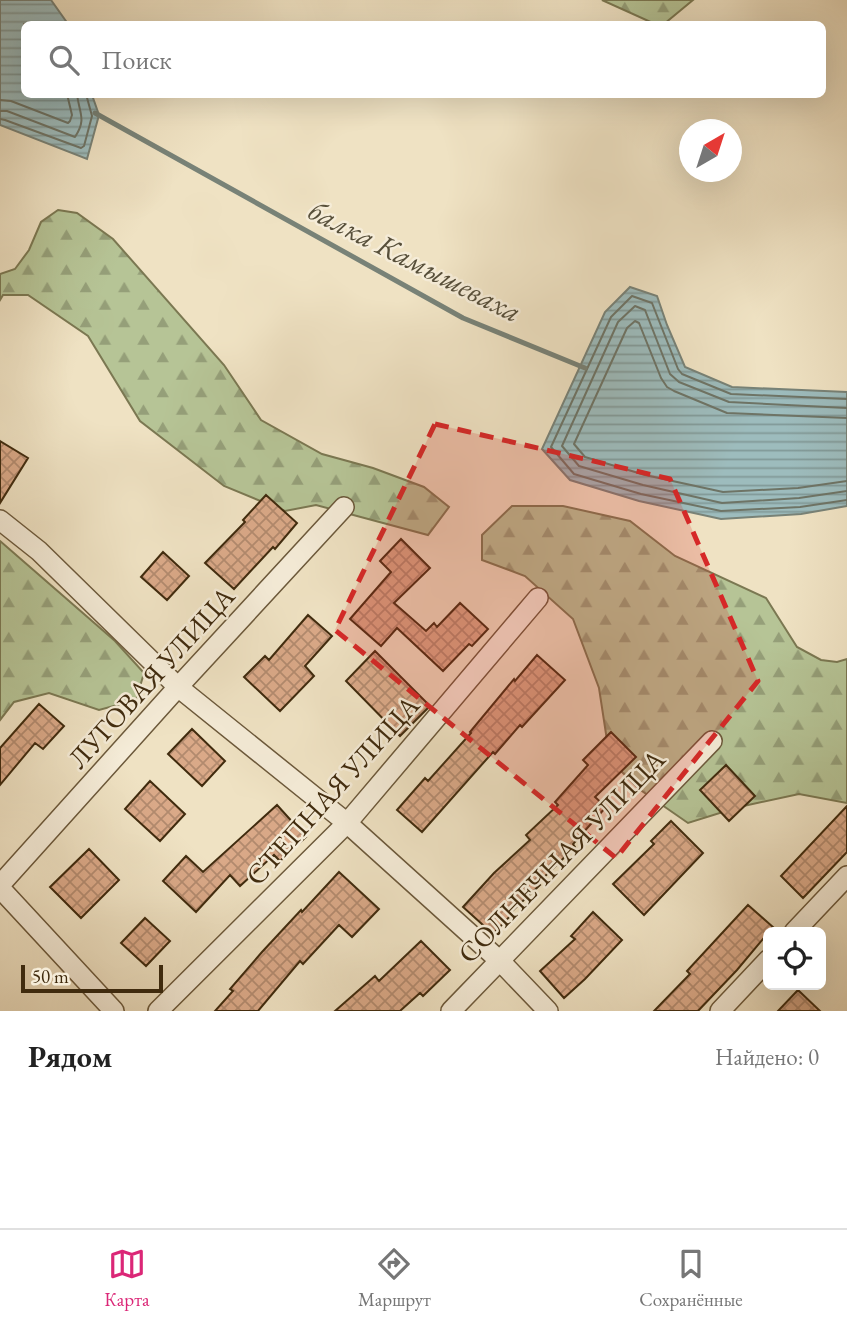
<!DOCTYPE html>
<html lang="ru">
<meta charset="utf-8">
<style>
body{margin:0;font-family:"EB Garamond",serif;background:#f2f2f2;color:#222}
.controls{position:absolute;right:21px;bottom:21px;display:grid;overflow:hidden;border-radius:10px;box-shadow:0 7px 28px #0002}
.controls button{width:63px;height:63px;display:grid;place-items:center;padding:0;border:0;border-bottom:2px solid #e0e0e0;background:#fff;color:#222;font:35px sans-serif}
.compass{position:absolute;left:679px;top:119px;width:63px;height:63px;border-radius:50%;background:#fff;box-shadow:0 7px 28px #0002;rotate:39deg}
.scale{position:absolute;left:21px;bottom:18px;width:142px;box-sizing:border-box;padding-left:7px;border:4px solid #402b0e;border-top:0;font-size:19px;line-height:24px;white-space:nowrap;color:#402b0e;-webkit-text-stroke:5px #f5ecd8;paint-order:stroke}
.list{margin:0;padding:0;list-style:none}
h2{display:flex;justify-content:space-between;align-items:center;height:91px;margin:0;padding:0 28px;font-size:30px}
h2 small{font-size:23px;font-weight:400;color:#767676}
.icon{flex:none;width:38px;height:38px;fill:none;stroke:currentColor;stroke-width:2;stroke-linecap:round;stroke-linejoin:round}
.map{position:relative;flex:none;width:847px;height:1011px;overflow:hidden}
.search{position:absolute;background:#fff;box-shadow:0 7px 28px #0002;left:21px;right:21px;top:21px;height:77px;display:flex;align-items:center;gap:18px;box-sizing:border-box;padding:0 24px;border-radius:10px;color:#767676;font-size:26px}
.sheet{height:217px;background:#fff}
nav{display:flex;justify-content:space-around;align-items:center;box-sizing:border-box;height:98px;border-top:2px solid #e0e0e0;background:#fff;font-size:19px;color:#767676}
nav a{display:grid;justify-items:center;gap:4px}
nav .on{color:#db2777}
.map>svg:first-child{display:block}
.forest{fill:url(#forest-firs);stroke:#7b7852;stroke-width:2}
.water{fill:url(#water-rules);stroke:#788277;stroke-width:2}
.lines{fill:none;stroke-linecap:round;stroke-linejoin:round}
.shore{stroke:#6e7466;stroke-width:2}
.stream{stroke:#788277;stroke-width:5}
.building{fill:url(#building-cross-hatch);stroke:#402b0e;stroke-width:2}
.minor-casing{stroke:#6c593b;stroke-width:22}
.minor{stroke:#f5ecd8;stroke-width:19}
.marked{fill:#d62828;fill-opacity:0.2;stroke:#d62828;stroke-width:5;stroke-dasharray:14 9;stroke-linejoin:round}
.labels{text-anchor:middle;stroke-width:5;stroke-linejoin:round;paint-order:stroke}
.street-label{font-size:28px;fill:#402b0e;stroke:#f5ecd8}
.water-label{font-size:30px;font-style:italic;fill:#574f3a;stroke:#f5ecd8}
</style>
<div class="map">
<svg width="847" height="1011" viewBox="0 0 847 1011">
<defs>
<pattern id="forest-firs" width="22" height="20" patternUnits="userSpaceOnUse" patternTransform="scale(1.75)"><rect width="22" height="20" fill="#b6c496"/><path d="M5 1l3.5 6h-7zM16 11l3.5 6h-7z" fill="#959f79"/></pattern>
<pattern id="water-rules" width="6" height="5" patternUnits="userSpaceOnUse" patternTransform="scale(1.75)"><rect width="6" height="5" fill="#9dbcbd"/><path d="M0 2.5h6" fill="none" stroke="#819998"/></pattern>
<pattern id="building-cross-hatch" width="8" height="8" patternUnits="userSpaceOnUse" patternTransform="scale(1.75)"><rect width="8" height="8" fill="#daa988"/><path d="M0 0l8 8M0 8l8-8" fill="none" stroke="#b28a6e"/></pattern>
</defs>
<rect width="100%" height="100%" fill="#efe2c3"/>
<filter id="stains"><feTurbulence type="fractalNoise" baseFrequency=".00286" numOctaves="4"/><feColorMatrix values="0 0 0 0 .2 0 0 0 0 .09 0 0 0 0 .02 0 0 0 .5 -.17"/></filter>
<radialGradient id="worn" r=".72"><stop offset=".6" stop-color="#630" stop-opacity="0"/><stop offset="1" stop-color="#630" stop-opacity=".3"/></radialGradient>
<!-- forest -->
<path class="forest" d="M602,0h91l-29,24h-9z
M58,210l19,3 36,26 111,126 37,55 61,34 51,14 51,19 25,20 -21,28 -112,-30 -31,6 -61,-25 -84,-65 -52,-85 -60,-41h-25l-3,5v-26l15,-5 14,-19 12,-28z
M512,506h51l67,15 45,35 91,42 31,49 24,13 16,2 10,-3v144l-48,-9 -60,13 -51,16 -49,-34 -29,-29 -11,-72 -26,-69 -48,-43 -43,-16v-25z
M0,541l115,100 29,32 -8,27 -37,10 -50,-17 -35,9 -14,18z"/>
<!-- water -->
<path class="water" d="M0,0h51l17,24h-44v70l68,1 7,20 -12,44 -87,-34z
M630,287l27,9 10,29 18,42 47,20 115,5v114l-46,8 -80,5 -82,-18 -69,-21 -28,-31 63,-137z"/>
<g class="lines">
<!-- shore -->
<path class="shore" d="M0,100l11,1 57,22 2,-2 2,-6 -5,-21
M0,111h7l68,26c12,-18 4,-24 2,-43
M0,119l5,1 76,28 3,-2 8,-30 -6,-22
M847,399l-116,-5 -49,-20 -4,-5 -26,-66 -20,-7 -21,21 -60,130 23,27 67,20 80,17 79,-4 47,-7
M847,408l-118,-6 -50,-20 -9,-8 -25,-64 -10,-4 -17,16 -56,124 17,20 64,19 79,18 77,-5 48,-7
M847,418l-120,-5 -53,-22 -7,-4 -6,-9 -22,-55 -4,-2 -8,7 -53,116 11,13 60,18 78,17 75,-4 49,-7"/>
<!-- stream -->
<path class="stream" d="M95,113l368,205 122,50"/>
</g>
<!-- building -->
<path class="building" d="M0,441l28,17 -28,45z
M266,495l31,28 -22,26 -2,-2 -39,42 -29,-26 40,-41 -2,-2z
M401,539l29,29 -36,35 32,28 8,-8 3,4 23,-24 28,26 -16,17 -3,-2 -26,27 -46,-43 -16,18 -31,-27 41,-47 -11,-11z
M163,552l26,24 -22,24 -26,-23z
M308,615l24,21 -27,30 9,10 -34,35 -36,-34 21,-21 4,4z
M375,651l55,55 -30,30 -54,-55z
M537,655l28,25 -43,47 -2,-2 -25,29 -2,-2 -71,80 -25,-22 28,-32 3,3 43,-48 -1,-1 44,-53 1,2z
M39,704l25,22 -21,23 -8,-6 -35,42v-37z
M192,729l33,32 -23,25 -34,-32z
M611,732l25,25 -41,40 11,10 -33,37 2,3 -37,36 2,2 -30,28 2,1 -19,20 -30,-27 31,-34 36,-33 -4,-5 32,-30 -3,-3 33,-37 -5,-5z
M726,765l29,31 -26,25 -29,-31z
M150,781l35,33 -25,27 -35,-32z
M277,805l29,32 -26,24 -6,-6 -34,31 -10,-11 -34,37 -33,-31 23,-25 17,16z
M847,806v46l-44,46 -22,-22z
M671,821l32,32 -59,62 -31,-31 41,-40 -3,-3z
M89,849l30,31 -38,38 -31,-31z
M339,872l40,37 -27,28 -13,-12 -36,39 -3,-3 -42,50h-43l18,-20 -3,-2 32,-37 39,-42 1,2z
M748,905l25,22 -36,43 -39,41h-44l36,-37 -3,-3z
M593,912l29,28 -37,39 -21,19 -24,-27 35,-32 -4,-3z
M145,918l25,23 -24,25 -25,-23z
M421,941l29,29 -27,26 -3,-3 -20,18h-65l40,-35 4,5z
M798,990l22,21h-42z"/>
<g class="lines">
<defs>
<path id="minor" d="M0,520l39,31 139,136 169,136 153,138 48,50
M0,885l178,-198 166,-180
M0,888l114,123
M794,932l53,-56
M158,1011l189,-188 191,-225
M451,1011l261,-270
M720,1011l48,-51"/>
</defs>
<!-- minor casing -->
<use href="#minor" class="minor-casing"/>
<!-- minor -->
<use href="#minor" class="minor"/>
</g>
<!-- marked area -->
<path class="marked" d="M435,424l235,55 88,202 -142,177 -281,-228z"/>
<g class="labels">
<!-- street labels -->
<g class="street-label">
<text transform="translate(151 677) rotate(-48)" y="10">ЛУГОВАЯ УЛИЦА</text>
<text transform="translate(332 790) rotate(-48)" y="10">СТЕПНАЯ УЛИЦА</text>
<text transform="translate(561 856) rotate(-46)" y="10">СОЛНЕЧНАЯ УЛИЦА</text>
</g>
<!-- water labels -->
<g class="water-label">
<text transform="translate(415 261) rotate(27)" y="10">балка Камышеваха</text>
</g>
</g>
<rect width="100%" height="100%" filter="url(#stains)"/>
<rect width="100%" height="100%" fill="url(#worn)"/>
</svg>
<div class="controls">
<button><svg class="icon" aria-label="locate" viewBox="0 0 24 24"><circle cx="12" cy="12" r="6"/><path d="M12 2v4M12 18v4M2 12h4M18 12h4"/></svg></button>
</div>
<svg class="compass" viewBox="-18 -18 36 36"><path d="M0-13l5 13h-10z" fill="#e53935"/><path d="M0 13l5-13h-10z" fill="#767676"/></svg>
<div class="scale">50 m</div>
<div class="search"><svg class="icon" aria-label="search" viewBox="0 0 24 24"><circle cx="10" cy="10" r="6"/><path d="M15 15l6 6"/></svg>Поиск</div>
</div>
<section class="sheet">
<h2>Рядом<small>Найдено: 0</small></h2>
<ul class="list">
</ul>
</section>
<nav>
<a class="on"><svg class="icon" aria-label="map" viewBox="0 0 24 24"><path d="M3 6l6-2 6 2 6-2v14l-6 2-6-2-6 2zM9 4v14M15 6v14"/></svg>Карта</a>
<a><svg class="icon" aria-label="directions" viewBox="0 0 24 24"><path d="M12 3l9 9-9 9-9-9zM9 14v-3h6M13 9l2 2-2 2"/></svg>Маршрут</a>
<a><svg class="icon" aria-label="saved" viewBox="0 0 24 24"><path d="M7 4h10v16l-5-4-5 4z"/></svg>Сохранённые</a>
</nav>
